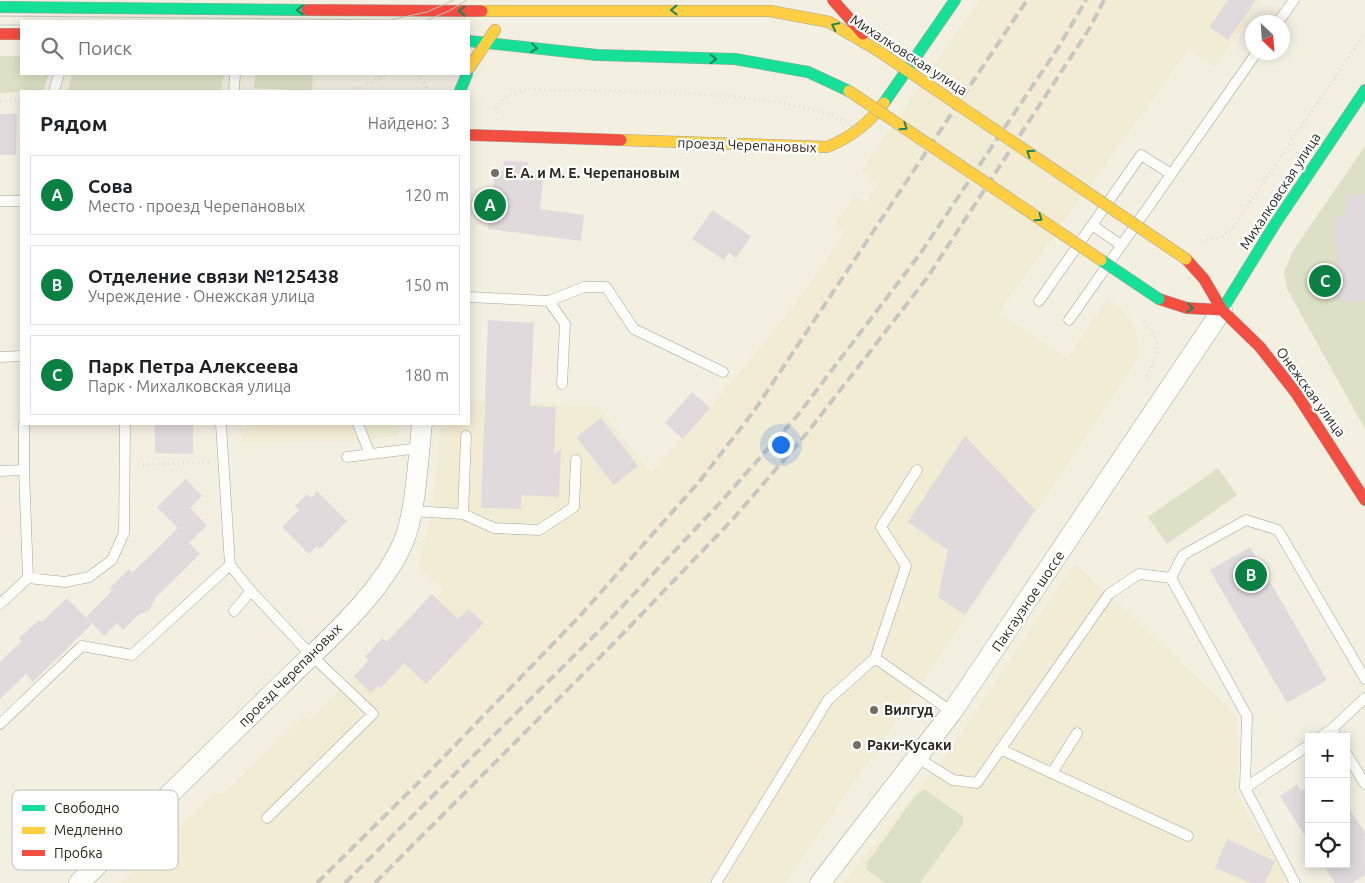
<!DOCTYPE html>
<html lang="ru">
<meta charset="utf-8">
<style>
body{margin:0;font-family:Ubuntu,sans-serif;background:#f2f2f2;color:#202124}
.controls{position:absolute;right:15px;bottom:15px;display:grid;overflow:hidden;border-radius:0px;box-shadow:0 2px 12px #0003}
.controls button{width:45px;height:45px;display:grid;place-items:center;padding:0;border:0;border-bottom:1px solid #e0e0e0;background:#fff;color:#202124;font:25px sans-serif}
.compass{position:absolute;left:1245px;top:15px;width:45px;height:45px;border-radius:50%;background:#fff;box-shadow:0 2px 12px #0003;rotate:155deg}
.you{position:absolute;left:780px;top:444px;width:18px;height:18px;margin:-12px;border:4px solid #fff;border-radius:50%;background:#1a73e8;box-shadow:0 0 0 8px #1a73e833}
.badge{display:grid;place-items:center;width:32px;height:32px;border-radius:50%;background:#0b8043;color:#fff;font-size:16px;font-weight:700}
.pin{position:absolute;translate:-50% -50%;border:2px solid #fff;box-shadow:0 1px 5px #0006}
.list{margin:0;padding:0;list-style:none}
h2{display:flex;justify-content:space-between;align-items:center;height:65px;margin:0;padding:0 20px;font-size:21px}
h2 small{font-size:16px;font-weight:400;color:#757577}
.list li{display:grid;grid-template-columns:32px 1fr auto;gap:15px;align-items:center;box-sizing:border-box;height:80px;margin:0 10px 10px;padding:0 10px;border:1px solid #e0e0e0;border-radius:0px}
.list b{display:block;font-size:19px;white-space:nowrap}
.list p{margin:0;font-size:16px;white-space:nowrap;color:#757577}
.list em{font-size:16px;font-style:normal;color:#757577}
.icon{flex:none;width:28px;height:28px;fill:none;stroke:currentColor;stroke-width:2;stroke-linecap:round;stroke-linejoin:round}
.map{position:relative;flex:none;width:1365px;height:883px;overflow:hidden}
.search{position:absolute;background:#fff;box-shadow:0 2px 12px #0003;left:20px;top:20px;width:450px;height:55px;display:flex;align-items:center;gap:12px;box-sizing:border-box;padding:0 18px;border-radius:0px;color:#757577;font-size:19px}
.panel{position:absolute;background:#fff;box-shadow:0 2px 12px #0003;left:20px;top:90px;width:450px;height:335px;border-radius:0px}
.map>svg:first-child{display:block}
.built{fill:#f3ecd4}
.green{fill:#dce1c5}
.building{fill:#e0dadc}
.lines{fill:none;stroke-linecap:round;stroke-linejoin:round}
.lane-casing{stroke:#a6a398;stroke-width:11}
.street-casing{stroke:#a6a398;stroke-width:21}
.fast-casing{stroke:#a6a398;stroke-width:12}
.slow-casing{stroke:#a6a398;stroke-width:12}
.jam-casing{stroke:#a6a398;stroke-width:12}
.path{stroke:#dfded9;stroke-width:3;stroke-dasharray:1 4;stroke-linecap:butt}
.lane{stroke:#fdfdfa;stroke-width:10}
.street{stroke:#fdfdfa;stroke-width:20}
.fast{stroke:#16e098;stroke-width:11}
.slow{stroke:#ffcf43;stroke-width:11}
.jam{stroke:#f24e42;stroke-width:11}
.tram{stroke:#c8c6c2;stroke-width:1}
.rail{stroke:#c8c6c2;stroke-width:4;stroke-dasharray:10 5;stroke-linecap:butt}
.fast-bridge-casing{stroke:#a6a398;stroke-width:12;stroke-linecap:butt}
.slow-bridge-casing{stroke:#a6a398;stroke-width:12;stroke-linecap:butt}
.path-bridge{stroke:#dfded9;stroke-width:3;stroke-dasharray:1 4;stroke-linecap:butt}
.fast-bridge{stroke:#16e098;stroke-width:11}
.slow-bridge{stroke:#ffcf43;stroke-width:11}
.oneway{stroke:#20845c}
.poi-dot{fill:#716e63;stroke:#fff;stroke-width:2}
.labels{text-anchor:middle;stroke-width:4.5;stroke-linejoin:round;paint-order:stroke}
.street-label{font-size:14px;fill:#2b281f;stroke:#fff}
.poi-label{font-size:14px;font-weight:bold;fill:#2b281f;stroke:#fff;text-anchor:start}
.key{fill:#fff;stroke:#bfbebc;stroke-width:1}
.key-label{font-size:14px;fill:#2b281f}
</style>
<div class="map">
<svg width="1365" height="883" viewBox="0 0 1365 883">
<rect width="100%" height="100%" fill="#f3efe1"/>
<!-- built -->
<path class="built" d="M979,0h282l-46,67 -26,-18 -191,264 69,45 41,-59 12,8 16,20 2,29 -10,18 -226,339 -117,170h-663l91,-89 12,-2 79,-77 6,5 58,-59 -3,-4 17,-19 5,3 45,-47 5,4 7,-8 -26,-23 14,-55 9,-88h28v-24l129,6 53,67 59,-65 87,-106 48,-70 -10,-7 20,-30 11,7 12,-18 -17,-13z
M248,424h151l-2,12 -50,5 -107,2z
M1075,563l162,152 1,77 9,21 40,62 1,8h-445l106,-132z"/>
<!-- green -->
<path class="green" d="M0,56h21v18h28l-6,17 -43,2z
M72,74h152l-3,17h-153z
M255,74h58l-1,17 -58,-3z
M1365,146v283l-78,-140 -3,-17 9,-21z
M1218,468l19,27 -70,49 -19,-27z
M924,789l37,26 2,2v7l-43,59h-35l-19,-14 1,-6 48,-67z"/>
<!-- building -->
<path class="building" d="M1228,0h28l-28,40 -19,-13z
M0,114h17l-1,41h-16z
M504,161l24,1 -2,11 18,2 -4,34 44,6 -3,26 -93,-12 7,-59 8,1z
M1347,194h18v107l-27,1 -2,-58h-2l1,-27 11,-1z
M712,210l39,26 -15,22 -7,-5 -5,7 -32,-21z
M488,320l46,3 -4,83 26,1 -2,47 7,-5 -2,48 -38,-2v14l-40,-1z
M692,392l18,16 -27,31 -18,-16z
M601,418l37,48 -24,19 -38,-48z
M155,424h38v30l-38,-1z
M965,436l70,74 -70,105 -27,-18 10,-47 -40,-28z
M186,479l16,17 -12,12 17,17 -18,18 11,11 -45,44 -5,12 -12,5 -15,15 -6,-7 -13,13 -18,-19 26,-26 -2,-3 19,-19 3,4 46,-45 -21,-21z
M317,491l30,30 -27,28 -3,-3 -8,8 -27,-27 17,-17 -4,-4 12,-12 4,4z
M1250,547l77,133 -40,23 -77,-133z
M432,594l26,25 10,-10 16,14 -58,61 -22,-21 -23,25 -3,-2 -7,7 -17,-17 15,-16 -4,-3 17,-19 5,4z
M67,598l25,26 -59,58 -7,-8 -26,25v-37l22,-21 -3,-3 20,-18 3,2z
M1297,784l4,7 8,-5v56l-29,-46z
M1346,803l19,30v42l-13,8h-17l-12,-19h23z
M1227,839l48,22 -10,22h-14l-36,-15z"/>
<g class="lines">
<defs>
<path id="lane" d="M1278,22l16,-22
M54,91l5,-17
M234,91l1,-17
M0,201h21
M1092,225l29,20
M469,297l80,4 35,-14h22l28,42 89,43
M549,301l16,23 -3,60
M1039,301l102,-146 30,19
M1069,320l188,-268
M0,357l21,-1
M221,424l9,141 21,26 60,64 62,59 -106,104
M358,424l12,30
M347,457l72,-9
M24,470l4,108 37,4 24,-5 23,-17 12,-27 1,-109
M0,471l24,-1v-46
M411,511l52,3 3,-78
M463,514l31,14 45,2 35,-23 2,-47
M0,604l28,-26
M234,611l17,-20
M875,658l31,-92 -25,-39 36,-57
M0,724l82,-78 50,9 98,-90
M1320,737l12,-8
M1336,737l-4,-8 33,-31
M1000,749l188,87
M1346,753l19,31
M918,758l35,22 24,3 132,-189 30,-20 32,4
M1052,773l25,-40
M1245,788l2,-72 -76,-138 12,-23 63,-35 32,10 87,149
M716,883l112,-183 47,-42 77,54
M1295,883l-50,-95 64,-43"/>
<path id="street" d="M79,883c66,-65 132,-130 198,-194 43,-43 101,-90 126,-146 13,-30 15,-85 19,-119
M820,883l132,-171 270,-402"/>
<path id="fast" d="M0,7l307,3
M469,41l128,14 138,4 73,13 41,19
M460,91l7,-17
M884,103l71,-103
M1222,310l53,-86 90,-134"/>
<path id="slow" d="M482,11h288l59,11 48,28
M469,68l26,-38
M621,140l206,7c23,-9 42,-24 57,-44"/>
<path id="jam" d="M833,0l30,34
M307,10l175,1
M0,34h21
M469,135l152,5
M1186,259l18,20 18,31 38,37 36,46 69,107
M1159,299l28,9 35,2"/>
</defs>
<!-- lane casing -->
<use href="#lane" class="lane-casing"/>
<!-- street casing -->
<use href="#street" class="street-casing"/>
<!-- fast casing -->
<use href="#fast" class="fast-casing"/>
<!-- slow casing -->
<use href="#slow" class="slow-casing"/>
<!-- jam casing -->
<use href="#jam" class="jam-casing"/>
<!-- path -->
<path class="path" d="M418,74l8,12 1,5
M353,91l34,-17
M0,101l21,-1
M497,113l-1,-6c10,-11 18,-14 32,-18 99,4 208,-2 304,26
M1202,240l19,-3 10,-7 134,-197
M1144,321c20,19 13,37 1,59
M138,465l72,-3"/>
<!-- lane -->
<use href="#lane" class="lane"/>
<!-- street -->
<use href="#street" class="street"/>
<!-- fast -->
<use href="#fast" class="fast"/>
<!-- slow -->
<use href="#slow" class="slow"/>
<!-- jam -->
<use href="#jam" class="jam"/>
<!-- tram -->
<path class="tram" d="M0,16l390,4 37,-8 27,-12
M425,21l24,-10 18,-11
M0,25h21"/>
<!-- rail -->
<path class="rail" d="M317,883l116,-115 145,-150 121,-136 55,-71 273,-411
M345,883l254,-252 119,-126 79,-89 123,-162 138,-206 28,-48
M375,883l239,-240 119,-124 74,-86 120,-155 164,-252 13,-26"/>
<defs>
<path id="fast-bridge" d="M1101,260l58,39"/>
<path id="slow-bridge" d="M877,50l309,209
M849,91l252,169"/>
</defs>
<!-- fast-bridge casing -->
<use href="#fast-bridge" class="fast-bridge-casing"/>
<!-- slow-bridge casing -->
<use href="#slow-bridge" class="slow-bridge-casing"/>
<!-- path-bridge -->
<path class="path-bridge" d="M832,115l25,13"/>
<!-- fast-bridge -->
<use href="#fast-bridge" class="fast-bridge"/>
<!-- slow-bridge -->
<use href="#slow-bridge" class="slow-bridge"/>
</g>
<!-- one-way arrows -->
<defs><path id="oneway-chevron" d="M-2-3.5L2.5 0L-2 3.5" fill="none" stroke-width="1.6" stroke-linecap="round" stroke-linejoin="round" transform="scale(1.25)"/></defs>
<g class="oneway">
<use href="#oneway-chevron" transform="translate(300 10) rotate(-179)"/>
<use href="#oneway-chevron" transform="translate(674 10) rotate(-180)"/>
<use href="#oneway-chevron" transform="translate(462 11) rotate(179)"/>
<use href="#oneway-chevron" transform="translate(835 26) rotate(-154)"/>
<use href="#oneway-chevron" transform="translate(534 48) rotate(7)"/>
<use href="#oneway-chevron" transform="translate(713 59) rotate(2)"/>
<use href="#oneway-chevron" transform="translate(904 127) rotate(34)"/>
<use href="#oneway-chevron" transform="translate(1030 153) rotate(-146)"/>
<use href="#oneway-chevron" transform="translate(1039 218) rotate(34)"/>
<use href="#oneway-chevron" transform="translate(1190 308) rotate(9)"/>
</g>
<!-- markers -->
<g class="poi-dot">
<circle cx="495" cy="173" r="5"/>
<circle cx="874" cy="710" r="5"/>
<circle cx="857" cy="745" r="5"/>
</g>
<g class="labels">
<!-- street labels -->
<g class="street-label">
<text transform="translate(909 55) rotate(33)" y="5">Михалковская улица</text>
<text transform="translate(747 145) rotate(2)" y="5">проезд Черепановых</text>
<text transform="translate(1280 191) rotate(-57)" y="5">Михалковская улица</text>
<text transform="translate(1311 392) rotate(54)" y="5">Онежская улица</text>
<text transform="translate(1028 601) rotate(-56)" y="5">Пакгаузное шоссе</text>
<text transform="translate(290 675) rotate(-45)" y="5">проезд Черепановых</text>
</g>
<!-- poi labels -->
<g class="poi-label">
<text x="505" y="178">Е. А. и М. Е. Черепановым</text>
<text x="884" y="715">Вилгуд</text>
<text x="867" y="750">Раки-Кусаки</text>
</g>
</g>
<!-- legend -->
<rect x="12" y="790" width="166" height="80" rx="8" class="key"/>
<rect x="22" y="805" width="23" height="6" fill="#16e098"/>
<rect x="22" y="827" width="23" height="7" fill="#ffcf43"/>
<rect x="22" y="850" width="23" height="6" fill="#f24e42"/>
<g class="key-label">
<text x="54" y="813">Свободно</text>
<text x="54" y="835">Медленно</text>
<text x="54" y="858">Пробка</text>
</g>
</svg>
<div class="controls">
<button>+</button>
<button>−</button>
<button><svg class="icon" aria-label="locate" viewBox="0 0 24 24"><circle cx="12" cy="12" r="6"/><path d="M12 2v4M12 18v4M2 12h4M18 12h4"/></svg></button>
</div>
<svg class="compass" viewBox="-18 -18 36 36"><path d="M0-13l5 13h-10z" fill="#e53935"/><path d="M0 13l5-13h-10z" fill="#757577"/></svg>
<div class="you"></div>
<div class="pin badge" style="left:490px;top:205px">A</div>
<div class="pin badge" style="left:1251px;top:575px">B</div>
<div class="pin badge" style="left:1325px;top:281px">C</div>
<div class="search"><svg class="icon" aria-label="search" viewBox="0 0 24 24"><circle cx="10" cy="10" r="6"/><path d="M15 15l6 6"/></svg>Поиск</div>
<section class="panel">
<h2>Рядом<small>Найдено: 3</small></h2>
<ul class="list">
<li><span class="badge">A</span><div><b>Сова</b><p>Место · проезд Черепановых</p></div><em>120 m</em></li>
<li><span class="badge">B</span><div><b>Отделение связи №125438</b><p>Учреждение · Онежская улица</p></div><em>150 m</em></li>
<li><span class="badge">C</span><div><b>Парк Петра Алексеева</b><p>Парк · Михалковская улица</p></div><em>180 m</em></li>
</ul>
</section>
</div>
